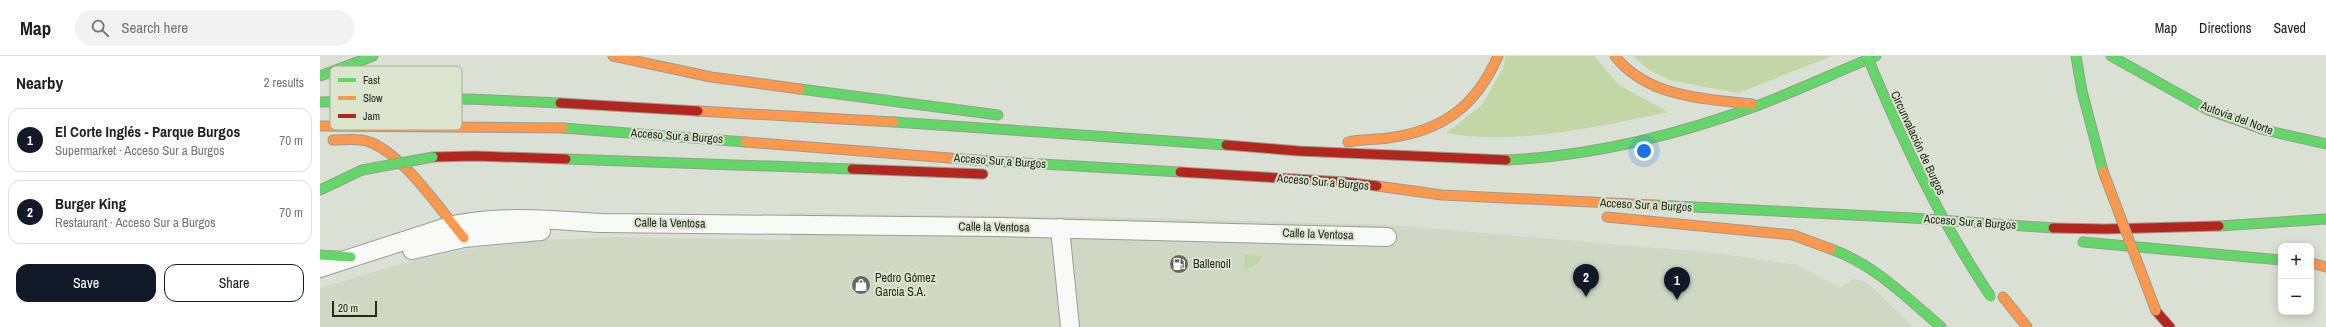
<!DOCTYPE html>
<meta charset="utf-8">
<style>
body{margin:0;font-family:"Archivo Narrow",sans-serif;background:#f2f2f2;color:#202124}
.controls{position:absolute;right:12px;bottom:12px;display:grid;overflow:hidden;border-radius:8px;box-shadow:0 2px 10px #0003}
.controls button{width:36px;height:36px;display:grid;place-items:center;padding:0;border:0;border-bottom:1px solid #e0e0e0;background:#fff;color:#202124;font:20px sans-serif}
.scale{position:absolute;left:12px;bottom:10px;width:45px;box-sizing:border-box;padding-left:4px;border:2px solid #262a21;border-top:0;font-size:11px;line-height:14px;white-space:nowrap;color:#262a21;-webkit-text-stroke:3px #dbe5ce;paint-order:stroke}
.you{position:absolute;left:1324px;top:95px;width:14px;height:14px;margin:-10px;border:3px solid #fff;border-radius:50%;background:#1a73e8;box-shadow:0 0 0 6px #1a73e833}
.badge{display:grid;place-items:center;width:26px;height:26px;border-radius:50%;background:#111827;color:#fff;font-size:13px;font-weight:700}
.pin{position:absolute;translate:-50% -33px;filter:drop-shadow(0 1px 2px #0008)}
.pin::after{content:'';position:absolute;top:21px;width:14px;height:12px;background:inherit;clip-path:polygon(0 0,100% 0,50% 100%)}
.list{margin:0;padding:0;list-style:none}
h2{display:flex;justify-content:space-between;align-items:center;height:52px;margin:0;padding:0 16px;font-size:17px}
h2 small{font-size:13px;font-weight:400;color:#757577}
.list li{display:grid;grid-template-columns:26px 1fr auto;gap:12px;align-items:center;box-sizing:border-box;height:64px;margin:0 8px 8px;padding:0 8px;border:1px solid #e0e0e0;border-radius:12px}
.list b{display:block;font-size:15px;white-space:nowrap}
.list p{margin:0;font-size:13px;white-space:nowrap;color:#757577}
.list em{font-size:13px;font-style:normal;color:#757577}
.actions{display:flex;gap:8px;padding:12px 16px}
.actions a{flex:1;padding:9px 0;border:1px solid #111827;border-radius:12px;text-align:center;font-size:14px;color:#111827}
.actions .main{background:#111827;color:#fff}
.icon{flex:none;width:22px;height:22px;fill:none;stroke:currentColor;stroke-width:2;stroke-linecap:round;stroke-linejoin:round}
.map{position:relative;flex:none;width:2006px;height:271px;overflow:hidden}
header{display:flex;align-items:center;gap:24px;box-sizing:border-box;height:56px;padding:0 20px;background:#fff;border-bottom:1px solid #e0e0e0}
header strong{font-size:19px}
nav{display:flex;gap:22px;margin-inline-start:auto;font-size:14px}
.search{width:280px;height:36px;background:#f2f2f2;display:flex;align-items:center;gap:10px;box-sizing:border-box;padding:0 14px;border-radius:22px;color:#757577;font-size:15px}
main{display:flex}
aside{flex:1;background:#fff}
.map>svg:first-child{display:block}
.built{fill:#cfd8c2}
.green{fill:#c3d6a5}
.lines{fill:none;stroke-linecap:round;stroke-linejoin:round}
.street-casing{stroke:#999d93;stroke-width:20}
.fast-casing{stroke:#999d93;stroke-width:11}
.slow-casing{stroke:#999d93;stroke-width:11}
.jam-casing{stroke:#999d93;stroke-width:11}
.street{stroke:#f9faf8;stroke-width:18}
.fast{stroke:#63d668;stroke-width:9}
.slow{stroke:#ff974d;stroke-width:9}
.jam{stroke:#b3261e;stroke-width:9}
.fast-bridge-casing{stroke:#999d93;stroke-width:11;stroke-linecap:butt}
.slow-bridge-casing{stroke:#999d93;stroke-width:11;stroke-linecap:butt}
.fast-bridge{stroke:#63d668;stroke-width:9}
.slow-bridge{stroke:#ff974d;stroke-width:9}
.labels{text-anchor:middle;stroke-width:4;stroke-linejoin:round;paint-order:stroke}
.street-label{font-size:12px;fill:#262a21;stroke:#dbe5ce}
.poi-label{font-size:12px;fill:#262a21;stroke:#dbe5ce;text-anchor:start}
.key{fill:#dbe5ce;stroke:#a5ad9a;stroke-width:1}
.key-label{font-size:11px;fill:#262a21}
</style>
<header>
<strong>Map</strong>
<div class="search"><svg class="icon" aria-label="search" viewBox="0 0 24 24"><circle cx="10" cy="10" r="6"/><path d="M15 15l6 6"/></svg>Search here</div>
<nav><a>Map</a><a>Directions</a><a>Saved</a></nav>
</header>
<main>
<aside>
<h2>Nearby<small>2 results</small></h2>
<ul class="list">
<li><span class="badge">1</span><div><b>El Corte Inglés - Parque Burgos</b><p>Supermarket · Acceso Sur a Burgos</p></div><em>70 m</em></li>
<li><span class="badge">2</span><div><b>Burger King</b><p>Restaurant · Acceso Sur a Burgos</p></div><em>70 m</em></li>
</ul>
<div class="actions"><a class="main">Save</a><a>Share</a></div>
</aside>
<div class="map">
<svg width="2006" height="271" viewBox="0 0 2006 271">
<rect width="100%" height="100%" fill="#dae0d3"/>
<!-- built -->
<path class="built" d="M470,157l356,5 243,7 327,28 81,12 43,23 14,-9 10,2 8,6 41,40h-1593v-39l91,-27 58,-12 73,-9 73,-3 175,3z"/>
<!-- green -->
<path class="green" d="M1186,0h88l25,29 49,27c-67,14 -154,34 -222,21l36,-28 21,-37z
M1313,0h199l-94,37 -69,-13 -23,-12z
M925,199l17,1 -4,7 -14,9z"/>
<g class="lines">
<defs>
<path id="street" d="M740,172l10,99
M92,194l52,-12 77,-7
M0,212l133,-43c48,-10 99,-5 148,-2l398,4 388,10"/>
<path id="fast" d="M1756,0l6,35 21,80
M1791,0l95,53 59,21 61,14
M0,20l53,-20
M480,33l198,26
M0,46l148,-3 92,4
M574,66l332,23
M243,72l182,14
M246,103l286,10
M655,104l205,12
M1186,104c86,-4 172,-25 253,-55 39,-15 78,-33 117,-49
M0,134l42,-20
M1334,149l258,13 141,10
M1899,170l107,-7
M1763,186l198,18
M1511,193c43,15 76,49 110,78
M0,199l31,2"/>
<path id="slow" d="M293,0l98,21 89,12
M1295,0c32,41 89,43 137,48
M378,55l196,11
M0,70l243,2
M13,84c9,0 19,-1 28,0 36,4 80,71 103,98
M425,86l230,18
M1028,86c13,-3 26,-2 40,-4 55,-7 88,-32 110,-82
M1057,130l65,9 212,10
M1287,161l186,18 38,14
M1991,207l15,4
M1683,241l24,30"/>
<path id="jam" d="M240,47l138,8
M906,89l73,6 207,9
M113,101l43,-1 90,3
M532,113l131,5
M860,116l165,10 32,4
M1733,172l53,1 113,-3
M1836,255l14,16"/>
</defs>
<!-- street casing -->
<use href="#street" class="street-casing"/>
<!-- fast casing -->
<use href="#fast" class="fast-casing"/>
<!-- slow casing -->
<use href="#slow" class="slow-casing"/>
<!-- jam casing -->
<use href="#jam" class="jam-casing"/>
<!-- street -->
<use href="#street" class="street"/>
<!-- fast -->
<use href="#fast" class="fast"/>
<!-- slow -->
<use href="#slow" class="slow"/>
<!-- jam -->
<use href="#jam" class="jam"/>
<defs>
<path id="fast-bridge" d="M1547,0c35,84 73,165 124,241
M42,114l71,-13"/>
<path id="slow-bridge" d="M1783,115l53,140"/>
</defs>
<!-- fast-bridge casing -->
<use href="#fast-bridge" class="fast-bridge-casing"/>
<!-- slow-bridge casing -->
<use href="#slow-bridge" class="slow-bridge-casing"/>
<!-- fast-bridge -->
<use href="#fast-bridge" class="fast-bridge"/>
<!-- slow-bridge -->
<use href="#slow-bridge" class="slow-bridge"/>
</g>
<!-- icons -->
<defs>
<symbol id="fuel-disc" viewBox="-11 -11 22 22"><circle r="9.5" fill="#656a5f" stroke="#dbe5ce"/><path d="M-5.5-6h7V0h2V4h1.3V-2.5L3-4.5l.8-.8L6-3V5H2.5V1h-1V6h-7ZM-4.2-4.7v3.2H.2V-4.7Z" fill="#fff"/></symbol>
<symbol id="shop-disc" viewBox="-11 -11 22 22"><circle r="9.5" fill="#656a5f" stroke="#dbe5ce"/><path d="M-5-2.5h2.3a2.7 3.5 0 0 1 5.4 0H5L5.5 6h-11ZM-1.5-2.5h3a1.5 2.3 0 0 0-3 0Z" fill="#fff"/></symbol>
</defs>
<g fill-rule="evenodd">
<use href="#fuel-disc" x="848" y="197" width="22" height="22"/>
<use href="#shop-disc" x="530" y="218" width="22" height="22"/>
</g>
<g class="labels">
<!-- street labels -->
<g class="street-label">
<text transform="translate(1917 62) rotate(20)" y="4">Autovía del Norte</text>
<text transform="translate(357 80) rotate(4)" y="4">Acceso Sur a Burgos</text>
<text transform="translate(1598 87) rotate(65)" y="4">Circunvalación de Burgos</text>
<text transform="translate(680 105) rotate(4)" y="4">Acceso Sur a Burgos</text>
<text transform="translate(1003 126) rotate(5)" y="4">Acceso Sur a Burgos</text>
<text transform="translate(1326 149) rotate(3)" y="4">Acceso Sur a Burgos</text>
<text transform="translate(1650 166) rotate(4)" y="4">Acceso Sur a Burgos</text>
<text transform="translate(350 167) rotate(1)" y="4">Calle la Ventosa</text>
<text transform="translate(674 171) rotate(1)" y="4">Calle la Ventosa</text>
<text transform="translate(998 178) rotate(2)" y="4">Calle la Ventosa</text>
</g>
<!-- poi labels -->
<g class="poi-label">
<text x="873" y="212">Ballenoil</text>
<text x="555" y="226">Pedro Gómez<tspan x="555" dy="14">García S.A.</tspan></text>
</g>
</g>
<!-- legend -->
<rect x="10" y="10" width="132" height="64" rx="6" class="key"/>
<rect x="18" y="22" width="18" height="4" fill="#63d668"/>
<rect x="18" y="40" width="18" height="4" fill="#ff974d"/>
<rect x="18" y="58" width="18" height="4" fill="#b3261e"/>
<g class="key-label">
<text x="43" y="28">Fast</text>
<text x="43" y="46">Slow</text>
<text x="43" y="64">Jam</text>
</g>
</svg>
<div class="controls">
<button>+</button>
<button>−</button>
</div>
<div class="scale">20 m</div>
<div class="you"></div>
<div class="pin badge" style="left:1357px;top:244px">1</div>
<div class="pin badge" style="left:1266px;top:241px">2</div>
</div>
</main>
